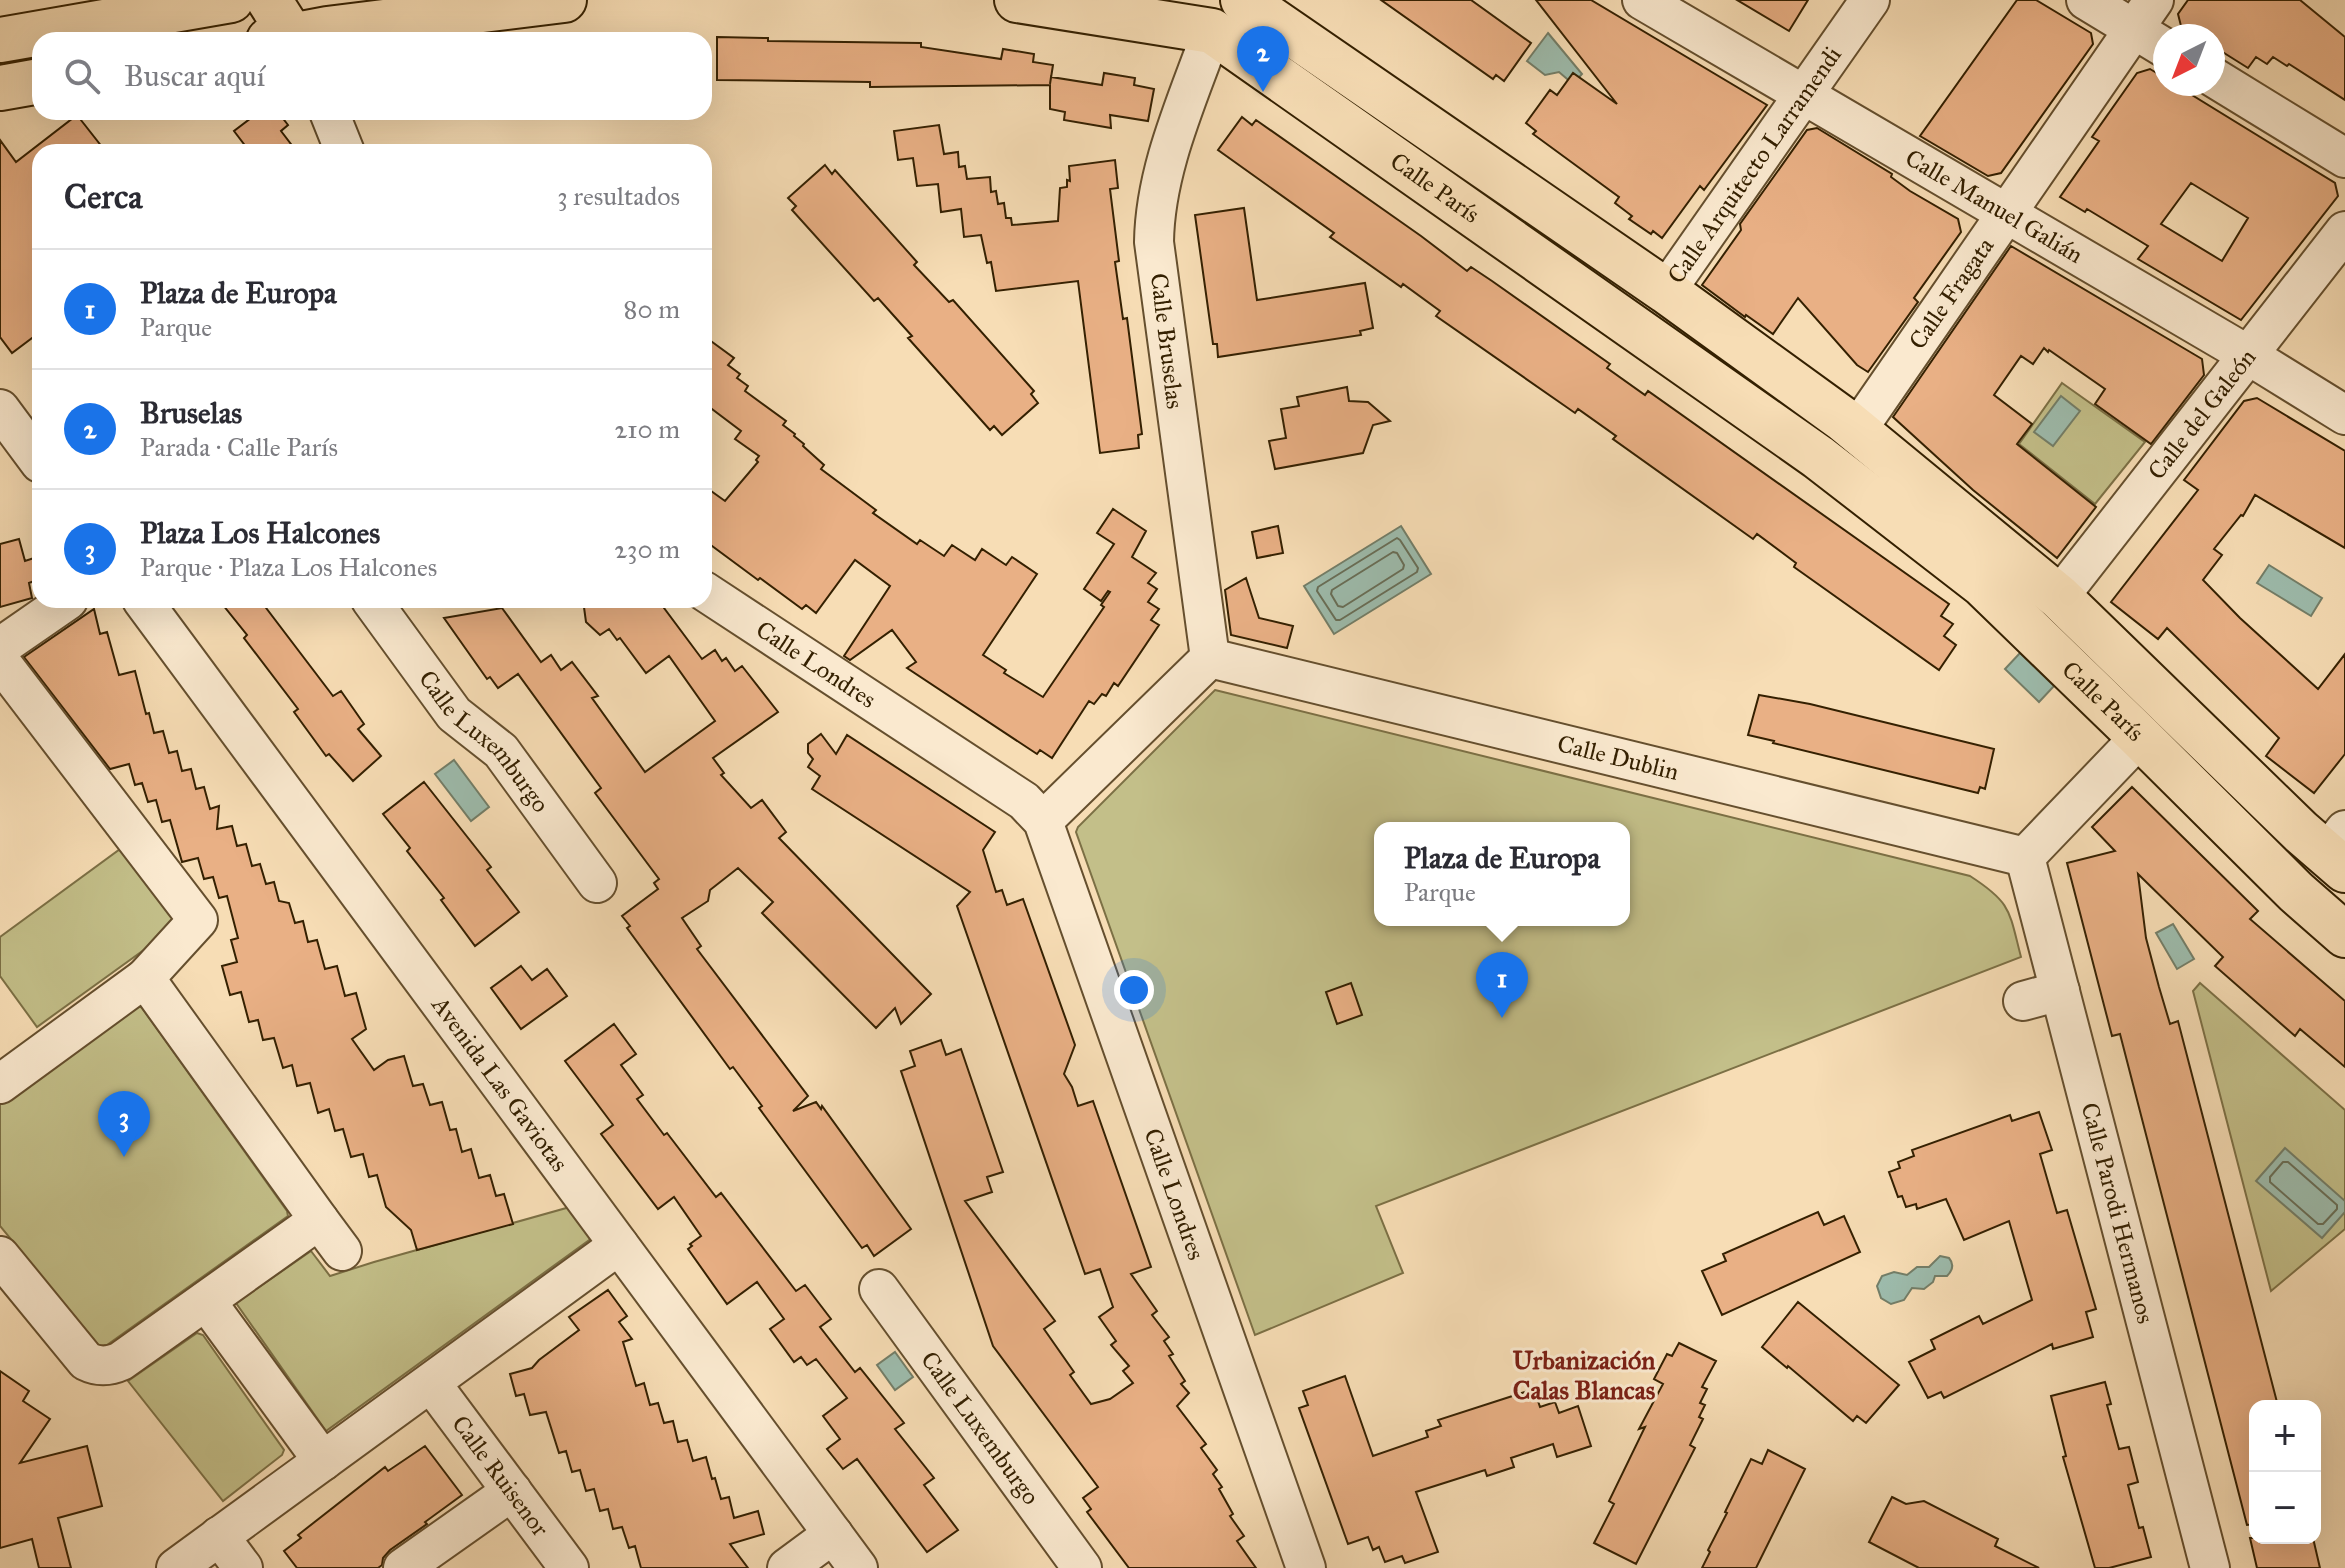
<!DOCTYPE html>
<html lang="es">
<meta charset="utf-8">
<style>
body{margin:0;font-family:"IM FELL Great Primer",serif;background:#f2f2f3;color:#2b2b33}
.controls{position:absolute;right:24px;bottom:24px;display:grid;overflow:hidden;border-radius:16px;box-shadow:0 8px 32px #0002}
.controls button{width:72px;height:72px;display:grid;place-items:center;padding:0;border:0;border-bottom:2px solid #e1e1e2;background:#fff;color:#2b2b33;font:40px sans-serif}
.compass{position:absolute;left:2153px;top:24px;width:72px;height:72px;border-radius:50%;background:#fff;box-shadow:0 8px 32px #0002;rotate:222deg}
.you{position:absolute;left:1134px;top:990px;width:28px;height:28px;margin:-20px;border:6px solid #fff;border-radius:50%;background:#1a73e8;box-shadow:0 0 0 12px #1a73e833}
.badge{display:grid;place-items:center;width:52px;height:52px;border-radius:50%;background:#1a73e8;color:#fff;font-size:26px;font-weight:700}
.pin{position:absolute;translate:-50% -66px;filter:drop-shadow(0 2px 4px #0008)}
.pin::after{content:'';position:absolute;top:42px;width:28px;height:24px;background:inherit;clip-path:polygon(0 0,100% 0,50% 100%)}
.popup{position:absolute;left:1374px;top:822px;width:256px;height:104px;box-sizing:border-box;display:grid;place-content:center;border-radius:16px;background:#fff;filter:drop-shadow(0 2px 6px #0005);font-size:26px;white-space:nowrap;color:#7c7c81}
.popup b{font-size:30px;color:#2b2b33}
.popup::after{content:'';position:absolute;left:50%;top:100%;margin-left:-16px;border:16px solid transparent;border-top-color:#fff}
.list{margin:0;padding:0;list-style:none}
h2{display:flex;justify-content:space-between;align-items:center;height:104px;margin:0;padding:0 32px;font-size:34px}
h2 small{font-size:26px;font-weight:400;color:#7c7c81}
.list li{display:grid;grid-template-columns:52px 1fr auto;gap:24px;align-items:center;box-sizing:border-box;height:120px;padding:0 32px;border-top:2px solid #e1e1e2}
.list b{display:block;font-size:30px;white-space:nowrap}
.list p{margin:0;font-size:26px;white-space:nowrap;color:#7c7c81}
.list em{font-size:26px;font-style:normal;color:#7c7c81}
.icon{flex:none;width:44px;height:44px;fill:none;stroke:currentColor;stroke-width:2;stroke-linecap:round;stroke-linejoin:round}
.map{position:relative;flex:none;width:2345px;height:1568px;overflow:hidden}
.search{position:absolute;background:#fff;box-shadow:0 8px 32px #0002;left:32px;top:32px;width:680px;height:88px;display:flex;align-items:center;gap:20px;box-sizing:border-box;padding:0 28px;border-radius:24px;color:#7c7c81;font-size:30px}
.panel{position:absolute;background:#fff;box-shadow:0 8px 32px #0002;left:32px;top:144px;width:680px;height:464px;border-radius:24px}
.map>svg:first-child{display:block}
.green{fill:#c3bf89;stroke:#7c7045;stroke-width:2;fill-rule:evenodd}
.water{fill:#9dbcad;stroke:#737e68;stroke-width:2}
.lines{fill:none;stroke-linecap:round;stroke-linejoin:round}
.shore{stroke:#686e57;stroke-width:2}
.building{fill:#e9b085;stroke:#342001;stroke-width:2;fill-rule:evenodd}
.minor-casing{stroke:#654f2e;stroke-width:42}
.major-casing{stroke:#342001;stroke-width:48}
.minor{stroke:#fae9cf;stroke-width:38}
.major{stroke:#f7ddb5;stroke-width:44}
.labels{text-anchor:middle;stroke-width:6;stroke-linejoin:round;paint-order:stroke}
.street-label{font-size:24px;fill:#342001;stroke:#fae9cf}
.neighbourhood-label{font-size:26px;font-weight:bold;fill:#7a1f14;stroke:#fae9cf}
</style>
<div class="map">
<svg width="2345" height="1568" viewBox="0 0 2345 1568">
<rect width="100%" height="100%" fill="#f7ddb5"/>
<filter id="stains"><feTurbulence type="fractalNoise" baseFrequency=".0025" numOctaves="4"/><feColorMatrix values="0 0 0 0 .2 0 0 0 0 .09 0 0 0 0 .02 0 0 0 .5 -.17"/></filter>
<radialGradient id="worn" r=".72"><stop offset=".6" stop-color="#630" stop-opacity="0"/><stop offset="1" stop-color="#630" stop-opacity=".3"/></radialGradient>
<!-- green -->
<path class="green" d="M2062,383l83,59 -50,62 -76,-60z
M1215,690l755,186c42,27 39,35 51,81l-645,249 27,67 -148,62 -179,-503 2,-5zM1380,828h244v92h-244z
M127,844l57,77 -147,106 -37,-51v-39z
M2200,983l145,127v119l-74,62 -78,-300z
M138,1005l4,3 145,203 1,5 -181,129 -8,1 -99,-120v-122l133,-98z
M570,1207l22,31 -266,193 -90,-128 75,-52 19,25 44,-14z
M197,1333l6,2 81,115 -2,5 -59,46 -95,-120z"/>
<!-- water -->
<path class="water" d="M1548,33l34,41 -9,10 -14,-12 -14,3 -18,-14z
M2061,396l19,15 -27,35 -19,-14z
M1401,526l30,48 -97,60 -30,-48z
M2269,565l53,33 -11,18 -54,-33z
M2020,653l34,33 -15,16 -34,-33z
M454,760l35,47 -18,14 -36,-47z
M2173,924l21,35 -17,10 -21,-36z
M2285,1148l60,53v11l-23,26 -66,-57z
M1940,1256l9,2c6,7 3,13 -2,18h-12l-2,6 -9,7 -12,-1 -8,12 -13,4 -10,-6 -4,-12 5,-10 12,-4 13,3 10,-8h12z
M895,1352l18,25 -18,13 -18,-25z"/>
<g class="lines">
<!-- shore -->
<path class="shore" d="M1397,538l3,2 18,28 -1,4 -77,48h-4l-19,-29 1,-4z
M1393,552l4,1 7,12 -1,4 -60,38 -5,-1 -7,-12 1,-4z
M2283,1162h5l49,43v4l-14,15h-5l-48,-42v-5z"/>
</g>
<!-- building -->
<path class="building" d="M1381,0h90l60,43 -27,38 -8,-6 -3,4z
M1536,0h55l176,105 -63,85 -4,-4 -38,52 -9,-7 -2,3 -22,-15 3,-3 -17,-13 4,-6 -86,-63 3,-3 -10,-8 24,-33 7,5 16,-22 44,31z
M1737,0h71l-19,31z
M2017,0h19l55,33 2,11 -92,129 -13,3 -68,-40z
M2188,0h112l45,37v63l-56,-36 -2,2 -14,-9 -6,7 -11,-7 -8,11 -35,-22v-10h-17l-15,-10 -3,-12z
M717,37l51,1v3l153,2v4l80,12 2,-10 31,5 -1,8 20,3 -3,19 1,-7 51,8 2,-12 31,5 -1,7 20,4 -6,32 -38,-6 1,13 -47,-8 1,-8 -15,-3v-24l-180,2v-5l-153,-2z
M2150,69l15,9v6h9l161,99 3,13 -97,124 -103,-61 10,-13 -61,-37 -2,3 -25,-15 39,-56 -7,-4 45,-64zM2191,183l57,35 -26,43 -61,-37z
M259,112h19l10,13 -7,6 16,21h-47l-16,-21z
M77,115l29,37h-66v180l-28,21 -12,-16v-197l16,22z
M1242,117l10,8 4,-5 165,116 46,35 4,-4 21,14 118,83 -3,4 38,27 3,-4 301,213 -8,12 12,8 -9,12 12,9 -17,25 -145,-103 2,-4 -39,-29 -4,5 -140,-100 3,-3 -38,-27 -3,4 -139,-97 4,-5 -37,-27 -2,3 -71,-50 4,-4 -116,-83z
M939,125l5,29 14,-2 1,15 6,-1 2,13 23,-2 1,15 5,-1 2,13 6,-1 2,15h5l1,7 46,-4 2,-33 7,-1v-7l3,1 -1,-15 46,-6 3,28 -8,1 9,72 -4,1 8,57 4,-1 15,116 -4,1 1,13 -39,5 -22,-172 -82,10 -5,-29 -4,1 -6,-28 -17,2 -3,-28 -20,3 -3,-28 -21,2 -4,-28 -15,2 -4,-29z
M1817,128l75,46 -1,3 19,14 48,28 3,13 -47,66 4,4 -50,70 -11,-7 -59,-67 -25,36 -27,-19 -1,2 -43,-32 39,-55 -1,-6 67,-94z
M825,165l7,9 3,-4 82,92 -3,3 35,37 4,-2 81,91 -3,3 7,9 -36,32 -8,-9 -4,4 -82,-92 4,-2 -18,-20 -16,-18 -4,3 -82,-91 4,-4 -8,-8z
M1244,208l13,92 108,-17 8,45 -13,3 1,4 -143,22 -1,-13h-4l-18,-129z
M2011,246l191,113 2,16 -53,69 -56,-40 10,-15 -56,-39 -1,2 -4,-4 -11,16 -12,-8 -27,39 38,29 -15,20 79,63 -39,51 -84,-68 -80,-73z
M704,336l30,22 -6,7 12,9 -3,4 11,8 -3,5 41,30 -3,4 12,9 -1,2 10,8 -1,2 21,19 -3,4 55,41 -3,3 44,31 3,-4 24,16 8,-11 23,15 7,-11 24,16 6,-8 25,17 -54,81 23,15 -2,3 39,24 61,-90 -3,-2 9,-13 -2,-1 -7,10 -17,-12 30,-45 -17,-11 16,-24 33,22 -14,26 24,16 -8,10 9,6 -9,13 11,7 -8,11 8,5 -41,61 -4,-3 -8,13 -4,-2 -8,10 -5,-3 -37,57 -12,-8 -3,4 -130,-86 9,-6 -24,-32 -42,30 -6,-4 46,-70 -35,-26 -39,53 -10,-8 -4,4 -42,-31 -2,2 -54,-40v-54l21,15 33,-39 -2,-2 3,-4 -24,-17 6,-8 -37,-28z
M1347,387l2,14 19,1 22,19 -17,4 -10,28 -88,16 -6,-28 17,-3 -5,-29 18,-3 -2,-9z
M2257,398l88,53v97l-90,-53 -12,21 -2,-1 -27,34 8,6 -19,25 37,38 78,71 27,-35v100l-31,39 -48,-37 13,-18 -112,-110 -9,11 -47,-37 87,-112 -14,-10 60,-79z
M1278,526l5,27 -26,5 -5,-26z
M19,539l6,22 9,-3 6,21 -11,4 3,15 -32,9v-63z
M1246,578l13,40 34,8 -6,22 -56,-13 -6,-45z
M219,600h41l73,96 8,-5 23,33 -6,5 23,27 -28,25 -24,-27 -3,2 -32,-44 4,-3 -54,-71 3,-3z
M583,600h75l44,59 13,-9 7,11 4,-3 9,13 7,-5 36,46 -65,46 11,15 -3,2 30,33 11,-8 24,32 -7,6 152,156 -30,30 -6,-16 -19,20 -114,-115 11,-11 -35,-34 -28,22 -2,11 -26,17 19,28 -4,3 111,147 -15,15 23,-9 5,7 1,-3 89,123 -37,27 -7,-11 -5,3 -103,-140 3,-2 -29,-39 -3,2 -103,-141 3,-2 -8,-10 36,-27 -4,-6 5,-4 -64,-86 6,-5 -83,-114 -20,14 -8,-11 -3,2 -43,-61 58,-10 39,54 10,-7 10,15 11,-8 26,34 -6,2 53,74 70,-51 -46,-65 -23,17 -26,-35 -3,2 -8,-11 -9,6 -14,-13z
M94,609l6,25 7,-2 12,43 16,-4 11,43 3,-1 5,20 9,-2 6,22 8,-2 5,20 9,-2 5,20 8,-2 6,22 9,-3 -2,23 15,-3 5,20 9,-2 6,22 8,-2 6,20 8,-2 5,19 10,2 6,20 8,-2 5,21 9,-2 8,29 12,-3 8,30 11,-3 10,36 -14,10 22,31 14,-10 16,-4 9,30 10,-2 7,21 12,-3 8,28 6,-1 6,23 9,-3 8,29 11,-3 6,21 8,-2 9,30 -96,26 -6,-20 -25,-23 -9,-32 -8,2 -6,-23 -12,3 -8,-28 -8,2 -6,-22 -11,4 -8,-30 -13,3 -5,-21 -9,3 -9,-30 -11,2 -5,-20 -9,2 -8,-30 -11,3 -8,-29 15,-4 -6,-22 7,-2 -11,-42 -8,2 -6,-21 -9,2 -6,-21 -16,4 -12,-42 -8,2 -6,-22 -8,2 -6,-19 -7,2 -6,-21 -19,5 -86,-112z
M1759,695l51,9 184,45 -9,40 -5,-2 -2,6 -205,-50 1,-2 -26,-6z
M821,734l15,20 11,-19 148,97 -12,18 13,42 6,-2 5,15 16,-6 52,146 -11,29 8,13 6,19 15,-5 58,166 -20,7 26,37 -5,4 17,22 -5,4 9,13 -4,2 16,25 -4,3 8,9 -12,13 29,38 -5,4 16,22 -4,4 9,13 -3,2 14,25 -3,2 14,20 -7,5 19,27h-127l-42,-56 4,-3 -8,-11 15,-11 -105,-141 -92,-275 14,-5 -5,-15 31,-11 5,15 15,-6 42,123 -16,5 5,15 -27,9 90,120 -11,8 30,43 -4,3 21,29 19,-5 23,-16 -10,-12 6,-5 -18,-21 5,-4 -17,-24 14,-10 -13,-38 -15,5 -128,-368 13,-14 -158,-103 8,-13 -12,-9 5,-8 -5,-6v-9z
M424,782l67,85 -4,3 32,42 -44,34 -34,-46 3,-2 -37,-47 3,-3 -27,-34z
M2132,787l126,124 -8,8 95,82v66l-45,-38 -5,7 -80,-70 8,-9 -85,-83 8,64 13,49 11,37 8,-3 100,385h-23v118l-8,1 -127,-491 -8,2 -45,-173 48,-12 -23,-24z
M521,966l11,14 15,-11 20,27 -46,33 -30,-41z
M1351,983l11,32 -25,9 -11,-32z
M614,1024l22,30 -15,11 22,30 -6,4 27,36 3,-2 49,64 5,-4 75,98 9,-6 26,34 -11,8 35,45 5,-4 44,55 -9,6 39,49 -10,7 34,45 -31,22 -70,-93 -14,10 -16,-20 13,-10 -17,-23 24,-18 -31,-39 -9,6 -6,-8 -7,5 -24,-33 14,-10 -27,-37 -30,22 -39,-55 4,-3 -2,-2 11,-8 -27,-39 -16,12 -57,-75 12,-9 -48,-64z
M2039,1112l13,38 -12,4 17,59 10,-3 29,99 -10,3 7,25 -40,12 -1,-5 -108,54 -3,-6 -13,6 -19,-36 26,-13 -4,-9 48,-24 4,8 49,-24 -23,-79 -45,19 -18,-41 -29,10 -1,-5 -10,3 -4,-11 -4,1 -9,-25 11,-4 -2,-6 16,-6 -2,-6 98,-35 2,6z
M1818,1212l6,13 20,-9 16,36 -138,63 -20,-44 24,-10 -3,-7z
M608,1290l19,26 -8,6 13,17 -9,3 13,44 8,-3 6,22 8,-2 6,20 9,-2 5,21 9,-2 6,21 13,-4 6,22 3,-1 6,21 8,-2 5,21 24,-7 6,23 -34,10 18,24h-107l-6,-22 -6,2 -7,-21 -9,2 -5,-20 -8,2 -6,-22 -8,2 -6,-21 -8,2 -6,-21 -7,2 -13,-41 -16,3 -6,-21 -8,2 -6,-22 22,-6 7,-8 40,-30 -10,-13z
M1798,1302l101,83 -33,38 -9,-7 -4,5 -65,-55 -1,2 -25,-21z
M1679,1343l37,18 -14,26 5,2 -7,14 5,2 -6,12 4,2 -13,26 5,3 -59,116 -42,-21 20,-39 -5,-3 36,-74 -6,2 24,-45 -9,-5 13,-25 5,2z
M0,1371l29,20 -6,10 27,18 -30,44 67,-17 15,60 -44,12 13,50h-32l-7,-29 -32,9z
M1345,1376l28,80 55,-19 -2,-6 15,-5 -3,-6 96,-31 6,18 15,-5 4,11 19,-7 13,40 -34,11 -4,-13 -42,14 3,9 -27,9 -2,-6 -69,22 22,60 -33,11 -3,-7 -17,6 -6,-15 -6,3 -5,-13 -20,7 -49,-136 9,-3 -5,-14z
M2105,1382l6,22 -4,1 12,44 10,-2 9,35 -10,3 11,43 4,-1 8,30 -42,11h-14l-32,-111 3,-1 -15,-60z
M425,1446l37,49 -37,27 2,2 -37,26 -7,8 -1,7 -4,3h-81l-13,-17 17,-13 -3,-3 87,-68 3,4z
M1768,1450l37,19 -49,99h-54l8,-16 -2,-2 19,-37 -2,-1 26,-53 11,5z
M1892,1497l14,7 18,-3 74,38 -3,7 44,22h-120l-50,-26z
M2250,1538h63l7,30h-63z"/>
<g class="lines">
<defs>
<g id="minor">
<path id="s1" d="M1642,0l606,355 97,60"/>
<path d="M2086,0l79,48"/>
<path d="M2213,77l132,81"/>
<path d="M329,112l16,40"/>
<path id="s2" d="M1666,291l204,-291"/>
<path d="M0,409l40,54"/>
<path id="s3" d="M1857,430l297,-430"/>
<path id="s4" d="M704,591l320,210 19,20 263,747"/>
<path id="s5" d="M2059,597l286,-366"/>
<path id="s6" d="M142,600l716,968"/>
<path id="s7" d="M371,600l83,114 47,37 96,132"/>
<path d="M0,647l68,-47"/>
<path id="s8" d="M1210,658l815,199"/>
<path d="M1210,658l-56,-416c1,-73 34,-143 58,-211"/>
<path d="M0,661l198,259 -53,58"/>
<path d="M1043,821l167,-163"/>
<path d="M2326,854l19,-24"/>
<path id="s9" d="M2025,857l185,711"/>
<path d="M2025,857l115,-120"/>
<path d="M2023,1001l37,-10"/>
<path d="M0,1084l145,-106 174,242 -198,141c-13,6 -23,6 -35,0l-86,-105"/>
<path d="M319,1220l23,31"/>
<path id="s10" d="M879,1289l203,279"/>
<path d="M206,1301l117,160"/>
<path id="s11" d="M431,1383l138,185"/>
<path d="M219,1536l24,32"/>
<path d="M176,1568l443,-323"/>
<path d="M403,1568l109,-77"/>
<path d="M787,1568l46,-34"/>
</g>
<g id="major">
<path d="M269,0l23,36"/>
<path id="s12" d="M1017,0l195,31 606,426 164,127 158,153 156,155 49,43"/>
<path d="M1243,0l423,291 178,129 215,177 242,235 44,38"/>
<path d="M0,40l231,-40"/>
<path d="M269,40l58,-11 237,-29"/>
<path d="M0,88l40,-7"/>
</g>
</defs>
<!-- minor casing -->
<use href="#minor" class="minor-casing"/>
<!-- major casing -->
<use href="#major" class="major-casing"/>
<!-- minor -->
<use href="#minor" class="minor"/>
<!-- major -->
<use href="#major" class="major"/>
</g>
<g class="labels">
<!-- street labels -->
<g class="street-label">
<text dy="8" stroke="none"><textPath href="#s2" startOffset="154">Calle Arquitecto Larramendi</textPath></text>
<text dy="8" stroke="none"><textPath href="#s12" startOffset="470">Calle París</textPath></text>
<text dy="8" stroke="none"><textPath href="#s1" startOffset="408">Calle Manuel Galián</textPath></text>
<text dy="8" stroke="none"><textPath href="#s3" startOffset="166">Calle Fragata</textPath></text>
<text transform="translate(1167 341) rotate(83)" y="8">Calle Bruselas</text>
<text dy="8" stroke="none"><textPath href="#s5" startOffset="232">Calle del Galeón</textPath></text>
<text dy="8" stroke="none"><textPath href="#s4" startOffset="134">Calle Londres</textPath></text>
<text dy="8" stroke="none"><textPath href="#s12" startOffset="1314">Calle París</textPath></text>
<text dy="8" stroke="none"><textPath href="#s7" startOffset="182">Calle Luxemburgo</textPath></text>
<text dy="8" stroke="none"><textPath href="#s8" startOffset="420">Calle Dublin</textPath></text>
<text dy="8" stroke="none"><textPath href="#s6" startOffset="602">Avenida Las Gaviotas</textPath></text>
<text dy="8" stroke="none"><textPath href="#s4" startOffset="806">Calle Londres</textPath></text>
<text dy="8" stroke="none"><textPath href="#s9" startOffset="368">Calle Parodi Hermanos</textPath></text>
<text dy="8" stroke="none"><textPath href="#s10" startOffset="172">Calle Luxemburgo</textPath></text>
<text dy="8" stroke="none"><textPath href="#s11" startOffset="116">Calle Ruisenor</textPath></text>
</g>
<!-- neighbourhood labels -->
<g class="neighbourhood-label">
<text x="1584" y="1369">Urbanización<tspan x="1584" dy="30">Calas Blancas</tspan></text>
</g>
</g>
<rect width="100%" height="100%" filter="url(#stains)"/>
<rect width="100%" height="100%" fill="url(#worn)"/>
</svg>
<div class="controls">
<button>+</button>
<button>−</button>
</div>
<svg class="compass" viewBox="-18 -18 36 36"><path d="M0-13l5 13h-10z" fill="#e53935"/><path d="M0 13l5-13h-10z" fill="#7c7c81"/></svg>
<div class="you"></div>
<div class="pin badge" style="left:1502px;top:1018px">1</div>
<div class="popup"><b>Plaza de Europa</b>Parque</div>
<div class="pin badge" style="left:1263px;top:92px">2</div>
<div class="pin badge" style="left:124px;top:1157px">3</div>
<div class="search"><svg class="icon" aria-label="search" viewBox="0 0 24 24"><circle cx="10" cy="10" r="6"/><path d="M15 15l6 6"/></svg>Buscar aquí</div>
<section class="panel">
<h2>Cerca<small>3 resultados</small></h2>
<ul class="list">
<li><span class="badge">1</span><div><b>Plaza de Europa</b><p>Parque</p></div><em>80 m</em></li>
<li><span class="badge">2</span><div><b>Bruselas</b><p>Parada · Calle París</p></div><em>210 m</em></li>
<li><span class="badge">3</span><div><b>Plaza Los Halcones</b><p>Parque · Plaza Los Halcones</p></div><em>230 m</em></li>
</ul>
</section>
</div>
